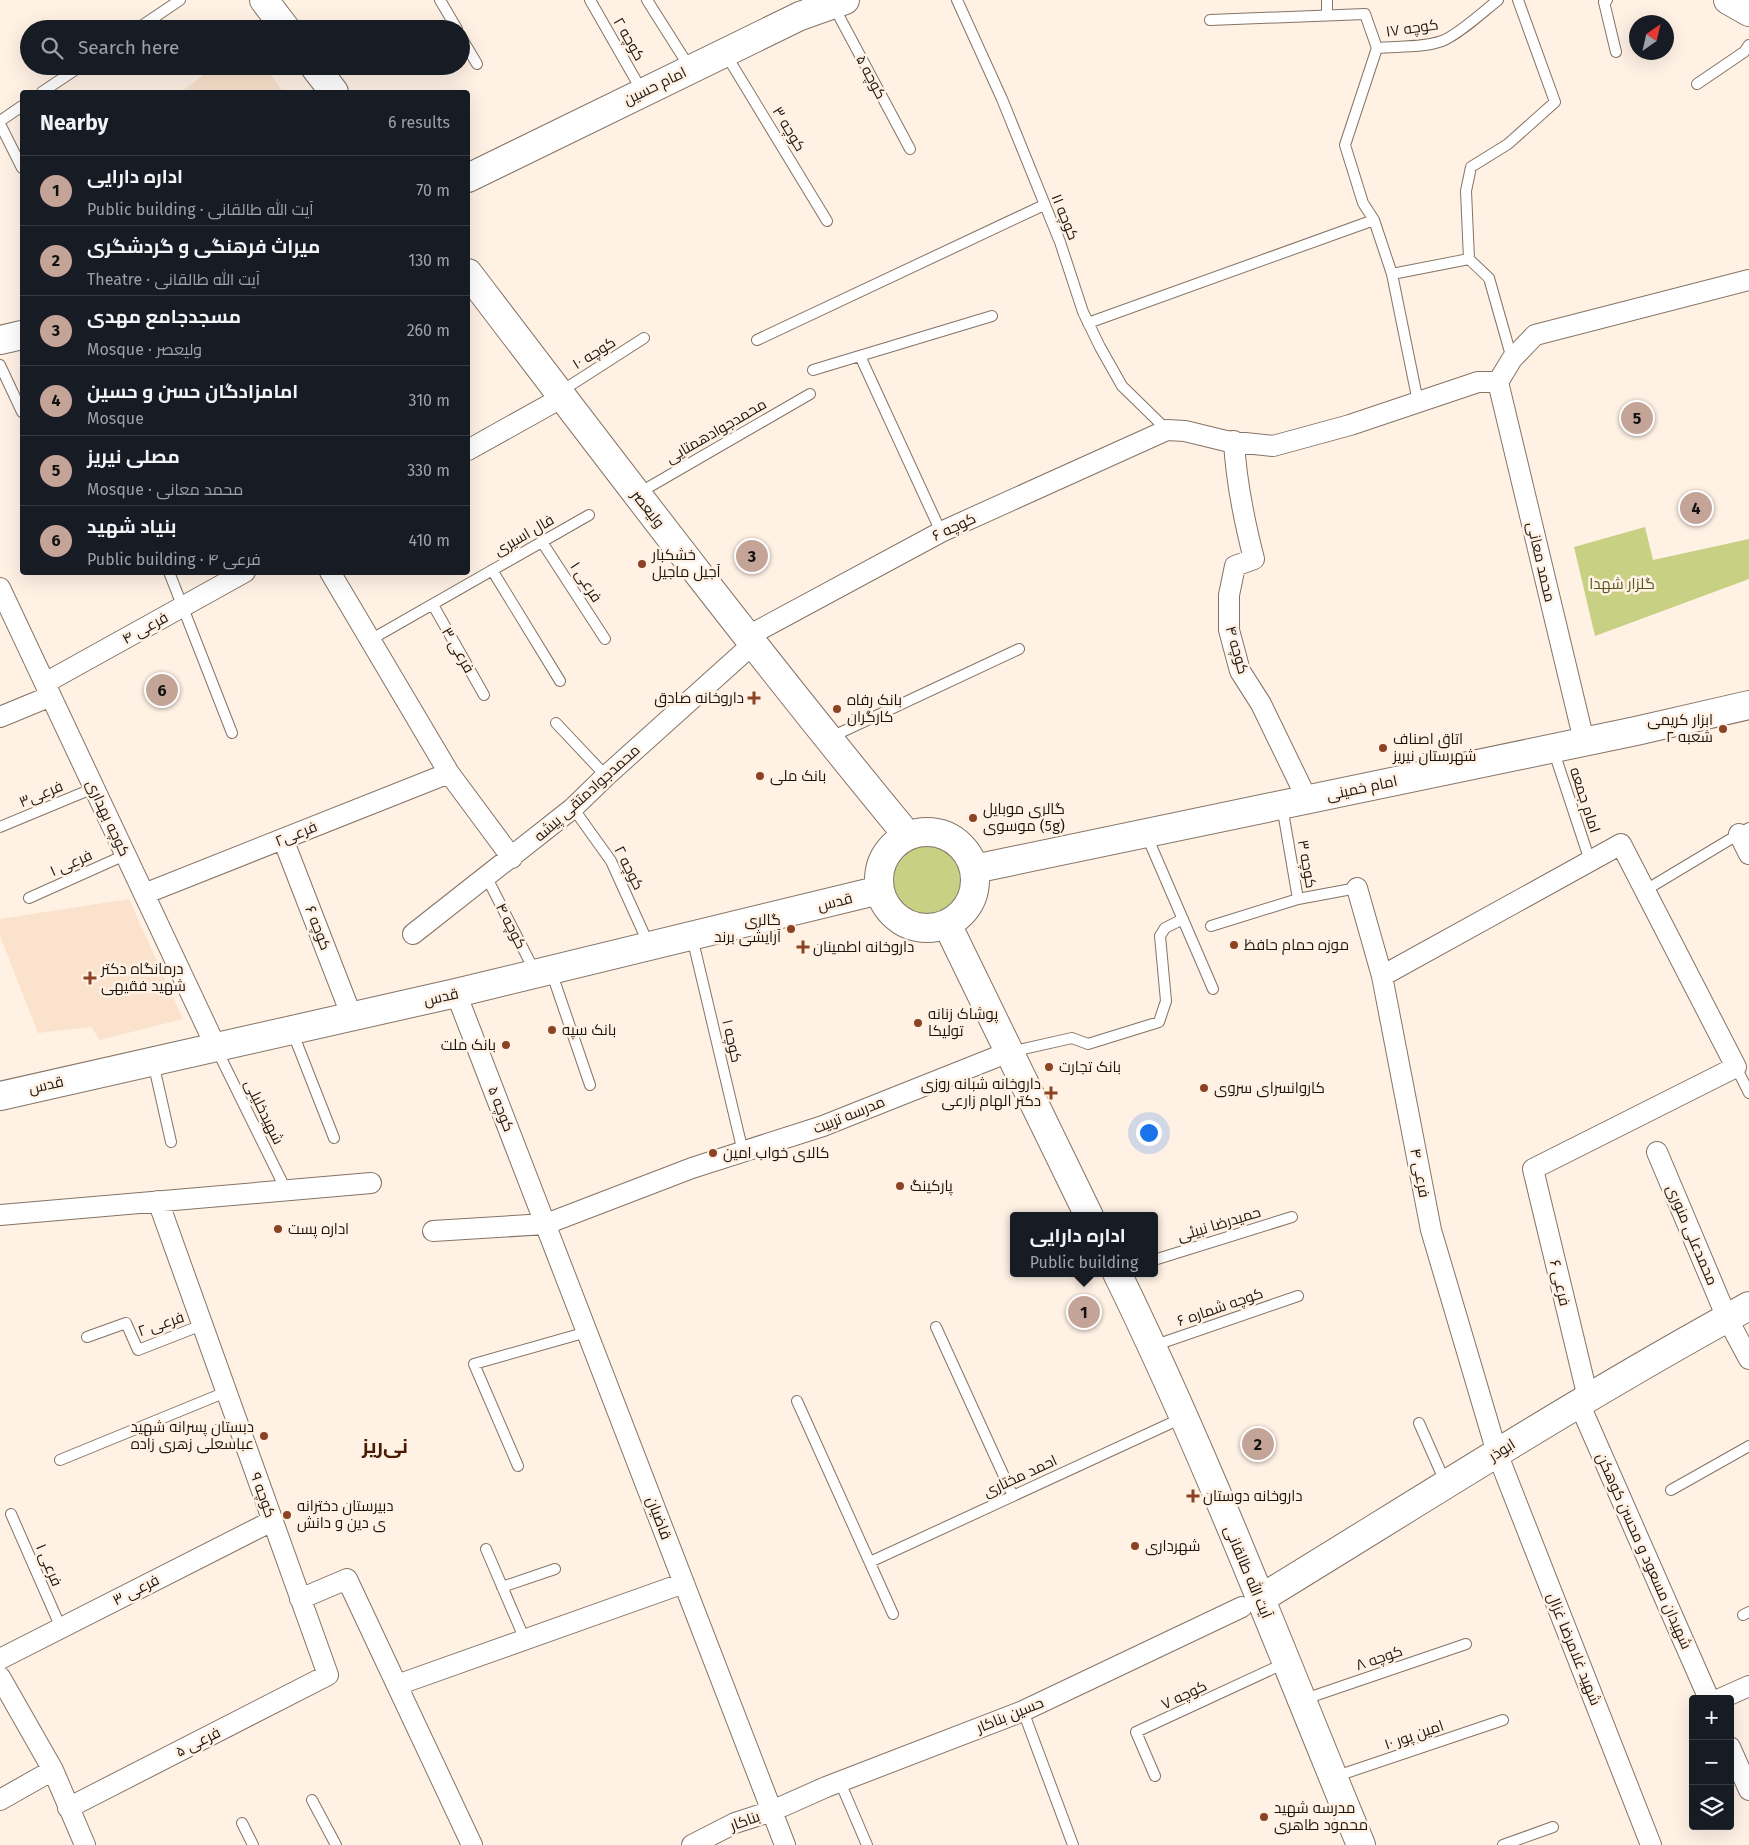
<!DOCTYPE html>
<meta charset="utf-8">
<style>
body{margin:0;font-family:"Fira Sans",Cairo,sans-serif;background:#20242c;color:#f1f3f6}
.controls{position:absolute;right:15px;bottom:15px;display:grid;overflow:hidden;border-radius:5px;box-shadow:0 5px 20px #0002}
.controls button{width:45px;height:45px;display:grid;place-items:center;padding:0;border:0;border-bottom:1px solid #363941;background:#171b24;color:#f1f3f6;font:25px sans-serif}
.compass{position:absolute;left:1629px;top:15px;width:45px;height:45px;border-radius:50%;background:#171b24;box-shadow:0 5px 20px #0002;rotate:34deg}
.you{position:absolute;left:1148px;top:1132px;width:18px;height:18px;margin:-12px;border:4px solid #fff;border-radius:50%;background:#1a73e8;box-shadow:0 0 0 8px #1a73e833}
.badge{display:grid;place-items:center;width:32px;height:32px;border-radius:50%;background:#c3a497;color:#111;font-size:16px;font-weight:700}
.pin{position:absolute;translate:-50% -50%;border:2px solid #fff;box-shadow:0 1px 5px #0006}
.popup{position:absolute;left:1010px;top:1212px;width:148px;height:65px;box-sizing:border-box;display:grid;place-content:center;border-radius:5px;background:#171b24;filter:drop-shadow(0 1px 4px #0005);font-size:16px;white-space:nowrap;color:#9ea1a6}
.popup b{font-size:19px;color:#f1f3f6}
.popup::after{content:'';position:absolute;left:50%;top:100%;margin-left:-10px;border:10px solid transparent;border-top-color:#171b24}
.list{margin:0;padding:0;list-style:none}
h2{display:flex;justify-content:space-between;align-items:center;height:65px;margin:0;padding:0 20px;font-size:21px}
h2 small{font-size:16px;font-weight:400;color:#9ea1a6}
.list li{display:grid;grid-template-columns:32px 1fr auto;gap:15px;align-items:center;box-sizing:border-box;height:70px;padding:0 20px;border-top:1px solid #363941}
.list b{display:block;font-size:19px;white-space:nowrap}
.list p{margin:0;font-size:16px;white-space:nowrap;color:#9ea1a6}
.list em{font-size:16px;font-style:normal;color:#9ea1a6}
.icon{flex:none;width:28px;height:28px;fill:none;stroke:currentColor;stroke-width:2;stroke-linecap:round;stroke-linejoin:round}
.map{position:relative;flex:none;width:1749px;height:1845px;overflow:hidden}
.search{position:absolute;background:#171b24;box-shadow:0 5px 20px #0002;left:20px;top:20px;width:450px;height:55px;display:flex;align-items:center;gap:12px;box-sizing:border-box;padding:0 18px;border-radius:28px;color:#9ea1a6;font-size:19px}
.panel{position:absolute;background:#171b24;box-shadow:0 5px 20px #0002;left:20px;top:90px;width:450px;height:485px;border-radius:5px}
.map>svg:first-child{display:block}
.built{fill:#fae2cd}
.green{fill:#c8d084}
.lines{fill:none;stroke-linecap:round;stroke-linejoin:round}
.lane-casing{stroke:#847466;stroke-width:12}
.street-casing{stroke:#847466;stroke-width:22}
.secondary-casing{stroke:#847466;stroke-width:30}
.lane{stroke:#fff;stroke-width:10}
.street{stroke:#fff;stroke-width:20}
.secondary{stroke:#fff;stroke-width:28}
.poi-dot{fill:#8b4323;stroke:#fff1e4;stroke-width:2}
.labels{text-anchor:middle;stroke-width:5;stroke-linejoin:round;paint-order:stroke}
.street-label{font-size:15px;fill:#1b150f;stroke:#fff1e4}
.poi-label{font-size:15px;fill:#1b150f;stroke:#fff1e4;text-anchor:start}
.park-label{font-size:15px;fill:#53571c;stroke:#fff1e4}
.district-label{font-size:20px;font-weight:bold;fill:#4a1a03;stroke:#fff1e4}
</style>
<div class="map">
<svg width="1749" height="1845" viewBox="0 0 1749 1845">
<rect width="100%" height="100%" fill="#fff1e4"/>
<!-- built -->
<path class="built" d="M216,66h49l18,26h-102z
M129,899l54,120 -83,21 -9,-13 -53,6 -38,-97v-17z"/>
<!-- green -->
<path class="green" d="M1645,527l8,33 96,-21v40l-154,57 -21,-89z
M929,843c25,5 48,30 31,57 -5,8 -11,10 -17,15 -4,3 -7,9 -10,13 -11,-8 -26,-14 -34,-24 -23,-27 0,-57 30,-61z"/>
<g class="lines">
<defs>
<path id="lane" d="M440,0l17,29
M590,0l52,91
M647,0l43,68
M957,0l45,99 58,143 23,70 17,35 22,39 45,44
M1327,0v15
M1607,0l-3,2 12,50
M833,5l77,144
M1210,20l155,-6 12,34 -32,97 18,58 11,17 18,54 26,128
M137,29l43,-29
M461,37l16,27
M1377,48c21,-2 45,0 65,-7 16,-6 42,-30 56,-41
M725,53l102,168
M1697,84l47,-32 5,-7
M42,92l39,-26
M0,121l22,-15
M0,124l22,44
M1469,259l20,19 23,81
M1392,274l77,-15 -3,-68 5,-24 37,-23 47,-42 -37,-102
M1088,323l286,-103
M757,340l287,-135
M860,356l81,176
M0,365l22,47
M813,370l179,-54
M560,392l84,-54
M637,494l173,-100
M542,542l63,97
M492,570l68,111
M169,572l63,161
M433,605l51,90
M370,640l219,-125
M556,723l50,53
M831,737l188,-88
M1553,749l37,112
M1282,806l16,93 59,-11
M573,808l38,53 38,84
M0,827l94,-39
M1146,834l67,155
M487,878l48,94
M1644,891l105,-63
M29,898l96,-43
M1211,926l87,-27
M692,937l51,215
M551,971l39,114
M292,1031l42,107
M216,1048l70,142
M1010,1052l62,-14 16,6 71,-22 7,-21 -6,-65 5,-8 18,-9
M153,1062l18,80
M1736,1067l13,26
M1154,1260l138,-43
M936,1327l77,169
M87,1337l39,-14 12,27 64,-25
M1153,1346l145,-50
M797,1401l96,213
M1419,1423l27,61
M60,1460l166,-68
M518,1466l-44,-102 113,-32
M1671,1490l78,-44
M11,1514l50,114
M486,1549l39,91
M870,1562l312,-144
M502,1587l53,-18
M1743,1615l6,-3
M1302,1700l164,-56
M1023,1711l50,134
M1155,1776l-19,-44 149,-69
M1334,1777l169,-57
M840,1782l27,63
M312,1800l24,45
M242,1823l11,22
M1503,1845l50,-18"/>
<path id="street" d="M1498,382l86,359
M1498,382l14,-23 23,-24 214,-55
M1234,441c2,41 10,79 20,118l-19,7 -6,29v35l11,41 21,33 46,95
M468,450l95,-53
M330,572l119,201 63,85
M0,588l216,459
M748,636l193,-104 226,-102 18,1 41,10 47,5 77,-21 128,-43h20
M45,683l200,-111
M0,717l51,-21
M1739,834l10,20
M283,839l69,178
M1357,888l25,88 49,254 66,223 154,392
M144,894l305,-121
M413,934l160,-126 33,-32 148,-133
M1382,976l239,-132 115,223 -203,102 55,229
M456,993l329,852
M1657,1152l70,166 22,41
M0,1215l371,-32
M433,1231l113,-7 146,-56 131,-42 186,-74
M1579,1403l130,296
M300,1599l47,-20 125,266
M0,1659l272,-138
M0,1677l53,93 32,75
M397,1685l287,-102
M1720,1699l29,-13
M1730,1747l19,43
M0,1800l53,-30
M68,1808l260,-133 -170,-474
M692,1845l43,-22 37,-12 54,-24 197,-76 219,-104"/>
<path id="secondary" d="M264,0l22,29
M1728,0l21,12
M314,66l20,26
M468,178l332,-162 45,-16
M468,273c144,189 288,379 440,563
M0,340l22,-5
M879 880a48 48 0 1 1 96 0a48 48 0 1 1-96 0Z
M974,869l662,-138 113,-26
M947,924l142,292
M0,1096l456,-103 424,-103
M1117,1273c91,186 165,381 244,572
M1260,1599c162,-99 322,-202 489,-293"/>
</defs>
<!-- lane casing -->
<use href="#lane" class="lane-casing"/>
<!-- street casing -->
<use href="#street" class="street-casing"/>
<!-- secondary casing -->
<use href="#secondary" class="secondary-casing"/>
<!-- lane -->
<use href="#lane" class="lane"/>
<!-- street -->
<use href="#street" class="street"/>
<!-- secondary -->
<use href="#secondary" class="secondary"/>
</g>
<!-- markers -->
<g class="poi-dot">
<circle cx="642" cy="564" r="5"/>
<path d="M751.5 690.5h5v5h5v5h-5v5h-5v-5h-5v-5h5z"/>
<circle cx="837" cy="709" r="5"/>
<circle cx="1723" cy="729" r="5"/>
<circle cx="1383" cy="748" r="5"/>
<circle cx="760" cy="776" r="5"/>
<circle cx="973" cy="818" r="5"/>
<circle cx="791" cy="929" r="5"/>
<circle cx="1234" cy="945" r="5"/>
<path d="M800.5 939.5h5v5h5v5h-5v5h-5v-5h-5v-5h5z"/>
<path d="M87.5 970.5h5v5h5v5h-5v5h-5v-5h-5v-5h5z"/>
<circle cx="918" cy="1023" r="5"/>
<circle cx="552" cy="1030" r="5"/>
<circle cx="506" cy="1045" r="5"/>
<circle cx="1049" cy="1067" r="5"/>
<circle cx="1204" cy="1088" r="5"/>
<path d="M1048.5 1085.5h5v5h5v5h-5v5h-5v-5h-5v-5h5z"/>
<circle cx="713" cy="1153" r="5"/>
<circle cx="900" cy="1186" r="5"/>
<circle cx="278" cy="1229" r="5"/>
<circle cx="264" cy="1436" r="5"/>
<path d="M1190.5 1488.5h5v5h5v5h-5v5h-5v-5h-5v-5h5z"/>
<circle cx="287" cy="1515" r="5"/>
<circle cx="1135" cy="1546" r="5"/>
<circle cx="1264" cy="1817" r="5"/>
</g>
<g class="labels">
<!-- street labels -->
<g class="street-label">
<text transform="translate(1412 28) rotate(-8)" y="5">کوچه ۱۷</text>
<text transform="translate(629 39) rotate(60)" y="5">کوچه ۲</text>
<text transform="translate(871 77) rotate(62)" y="5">کوچه ۵</text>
<text transform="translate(655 86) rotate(-26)" y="5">امام حسین</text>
<text transform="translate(789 129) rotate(59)" y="5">کوچه ۳</text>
<text transform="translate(1065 217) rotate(68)" y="5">کوچه ۱۱</text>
<text transform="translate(594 353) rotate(-32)" y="5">کوچه ۱۰</text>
<text transform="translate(716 431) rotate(-30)" y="5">محمدجوادهمتایی</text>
<text transform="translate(648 509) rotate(52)" y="5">ولیعصر</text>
<text transform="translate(954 527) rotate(-25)" y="5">۶ کوچه</text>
<text transform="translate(524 535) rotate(-30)" y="5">فال اسیری</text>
<text transform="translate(1541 562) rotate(77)" y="5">محمد معانی</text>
<text transform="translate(586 582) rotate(57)" y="5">فرعی ۱</text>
<text transform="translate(145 628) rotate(-29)" y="5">فرعی ۴</text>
<text transform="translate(458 650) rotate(60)" y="5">فرعی ۳</text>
<text transform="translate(1237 650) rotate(74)" y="5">کوچه ۴</text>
<text transform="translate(1362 788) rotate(-12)" y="5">امام خمینی</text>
<text transform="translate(587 793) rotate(-42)" y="5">محمدجوادمتقی پیشه</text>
<text transform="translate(41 794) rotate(-23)" y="5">فرعی۳</text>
<text transform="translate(1585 800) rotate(72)" y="5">امام جمعه</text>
<text transform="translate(108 818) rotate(65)" y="5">کوچه بهداری</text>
<text transform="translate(296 834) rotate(-22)" y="5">فرعی۲</text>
<text transform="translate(71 863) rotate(-24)" y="5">فرعی ۱</text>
<text transform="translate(1307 864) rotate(80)" y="5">کوچه ۳</text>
<text transform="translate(629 868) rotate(63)" y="5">کوچه ۲</text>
<text transform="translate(835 902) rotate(-14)" y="5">قدس</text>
<text transform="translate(511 926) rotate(63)" y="5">کوچه ۴</text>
<text transform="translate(318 928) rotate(69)" y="5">کوچه ۶</text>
<text transform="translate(441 997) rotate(-13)" y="5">قدس</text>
<text transform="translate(732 1041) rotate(77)" y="5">کوچه ۱</text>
<text transform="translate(46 1085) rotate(-13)" y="5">قدس</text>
<text transform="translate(501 1109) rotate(69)" y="5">کوچه ۵</text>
<text transform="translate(264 1112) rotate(64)" y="5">شهیدخلیلی</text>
<text transform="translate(849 1115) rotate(-22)" y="5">مدرسه تربیت</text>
<text transform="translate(1420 1173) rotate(79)" y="5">فرعی ۴</text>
<text transform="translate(1219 1224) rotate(-17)" y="5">حمیدرضا نبیئی</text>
<text transform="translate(1692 1235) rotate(67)" y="5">محمدعلی منوری</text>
<text transform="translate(1560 1283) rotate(77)" y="5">فرعی ۶</text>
<text transform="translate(1220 1307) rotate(-19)" y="5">کوچه شماره ۶</text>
<text transform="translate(161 1324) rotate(-19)" y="5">فرعی ۲</text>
<text transform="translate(1502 1450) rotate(-32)" y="5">ابوذر</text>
<text transform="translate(1020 1476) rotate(-25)" y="5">احمد مختاری</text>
<text transform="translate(263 1495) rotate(70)" y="5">کوچه ۹</text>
<text transform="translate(659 1518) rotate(69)" y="5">قاضیان</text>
<text transform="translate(1644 1551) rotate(66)" y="5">شهیدان مسعود و محسن کوهکن</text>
<text transform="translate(49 1565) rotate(67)" y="5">فرعی ۱</text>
<text transform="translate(1248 1572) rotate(67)" y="5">آیت الله طالقانی</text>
<text transform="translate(136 1590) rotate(-27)" y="5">فرعی ۳</text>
<text transform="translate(1574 1649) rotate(68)" y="5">شهید غلامرضا غزال</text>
<text transform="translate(1379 1658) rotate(-19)" y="5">کوچه ۸</text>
<text transform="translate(1184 1695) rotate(-25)" y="5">کوچه ۷</text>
<text transform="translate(1010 1715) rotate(-22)" y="5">حسین بناکار</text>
<text transform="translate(1414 1735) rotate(-19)" y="5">امین پور ۱۰</text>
<text transform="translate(198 1742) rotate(-27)" y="5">فرعی ۵</text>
<text transform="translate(745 1821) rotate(-20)" y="5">بناکار</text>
</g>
<!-- poi labels -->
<g class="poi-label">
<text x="652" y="560">خشکبار<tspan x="652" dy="17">آجیل ماجیل</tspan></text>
<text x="744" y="703" text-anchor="end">داروخانه صادق</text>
<text x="847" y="705">بانک رفاه<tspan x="847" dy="17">کارگران</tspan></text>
<text x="1713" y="725" text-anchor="end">ابزار کریمی<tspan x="1713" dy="17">شعبه ۲</tspan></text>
<text x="1393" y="744">اتاق اصناف<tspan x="1393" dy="17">شهرستان نیریز</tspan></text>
<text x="770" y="781">بانک ملی</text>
<text x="983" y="814">گالری موبایل<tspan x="983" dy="17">موسوی (5g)</tspan></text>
<text x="781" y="925" text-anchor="end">گالری<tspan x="781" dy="17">آرایشی برند</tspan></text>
<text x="1244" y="950">موزه حمام حافظ</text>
<text x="813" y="952">داروخانه اطمینان</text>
<text x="101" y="974">درمانگاه دکتر<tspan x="101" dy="17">شهید فقیهی</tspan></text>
<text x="928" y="1019">پوشاک زنانه<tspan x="928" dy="17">تولیکا</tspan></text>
<text x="562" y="1035">بانک سپه</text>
<text x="496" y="1050" text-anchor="end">بانک ملت</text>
<text x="1059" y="1072">بانک تجارت</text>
<text x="1041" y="1089" text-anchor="end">داروخانه شبانه روزی<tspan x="1041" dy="17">دکتر الهام زارعی</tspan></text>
<text x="1214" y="1093">کاروانسرای سروی</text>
<text x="723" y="1158">کالای خواب امین</text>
<text x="910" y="1191">پارکینگ</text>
<text x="288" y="1234">اداره پست</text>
<text x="254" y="1432" text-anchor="end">دبستان پسرانه شهید<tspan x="254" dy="17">عباسعلی زهری زاده</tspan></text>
<text x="1203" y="1501">داروخانه دوستان</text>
<text x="297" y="1511">دبیرستان دخترانه<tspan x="297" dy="17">ی دین و دانش</tspan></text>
<text x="1145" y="1551">شهرداری</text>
<text x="1274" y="1813">مدرسه شهید<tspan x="1274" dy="17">محمود طاهری</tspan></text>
</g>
<!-- park labels -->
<g class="park-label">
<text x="1622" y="589">گلزار شهدا</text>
</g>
<!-- district labels -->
<g class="district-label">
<text x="385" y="1453">نی‌ریز</text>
</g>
</g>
</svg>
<div class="controls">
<button>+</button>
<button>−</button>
<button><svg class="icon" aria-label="layers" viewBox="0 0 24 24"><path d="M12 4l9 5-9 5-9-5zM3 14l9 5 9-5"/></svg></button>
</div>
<svg class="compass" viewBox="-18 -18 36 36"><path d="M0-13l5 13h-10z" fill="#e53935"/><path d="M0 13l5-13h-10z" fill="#9ea1a6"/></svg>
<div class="you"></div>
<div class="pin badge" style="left:1084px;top:1312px">1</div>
<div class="popup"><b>اداره دارایی</b>Public building</div>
<div class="pin badge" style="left:1258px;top:1444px">2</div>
<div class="pin badge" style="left:752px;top:556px">3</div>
<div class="pin badge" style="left:1696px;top:508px">4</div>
<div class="pin badge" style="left:1637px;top:418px">5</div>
<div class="pin badge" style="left:162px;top:690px">6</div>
<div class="search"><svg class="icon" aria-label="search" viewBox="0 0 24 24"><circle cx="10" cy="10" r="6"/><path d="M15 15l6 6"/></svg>Search here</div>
<section class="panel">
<h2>Nearby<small>6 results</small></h2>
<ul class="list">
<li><span class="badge">1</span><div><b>اداره دارایی</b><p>Public building · آیت الله طالقانی</p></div><em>70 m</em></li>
<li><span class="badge">2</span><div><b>میراث فرهنگی و گردشگری</b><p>Theatre · آیت الله طالقانی</p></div><em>130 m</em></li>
<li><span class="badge">3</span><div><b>مسجدجامع مهدی</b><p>Mosque · ولیعصر</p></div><em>260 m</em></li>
<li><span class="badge">4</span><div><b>امامزادگان حسن و حسین</b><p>Mosque</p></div><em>310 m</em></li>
<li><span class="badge">5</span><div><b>مصلی نیریز</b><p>Mosque · محمد معانی</p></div><em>330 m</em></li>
<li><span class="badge">6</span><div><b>بنیاد شهید</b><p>Public building · فرعی ۴</p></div><em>410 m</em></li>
</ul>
</section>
</div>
